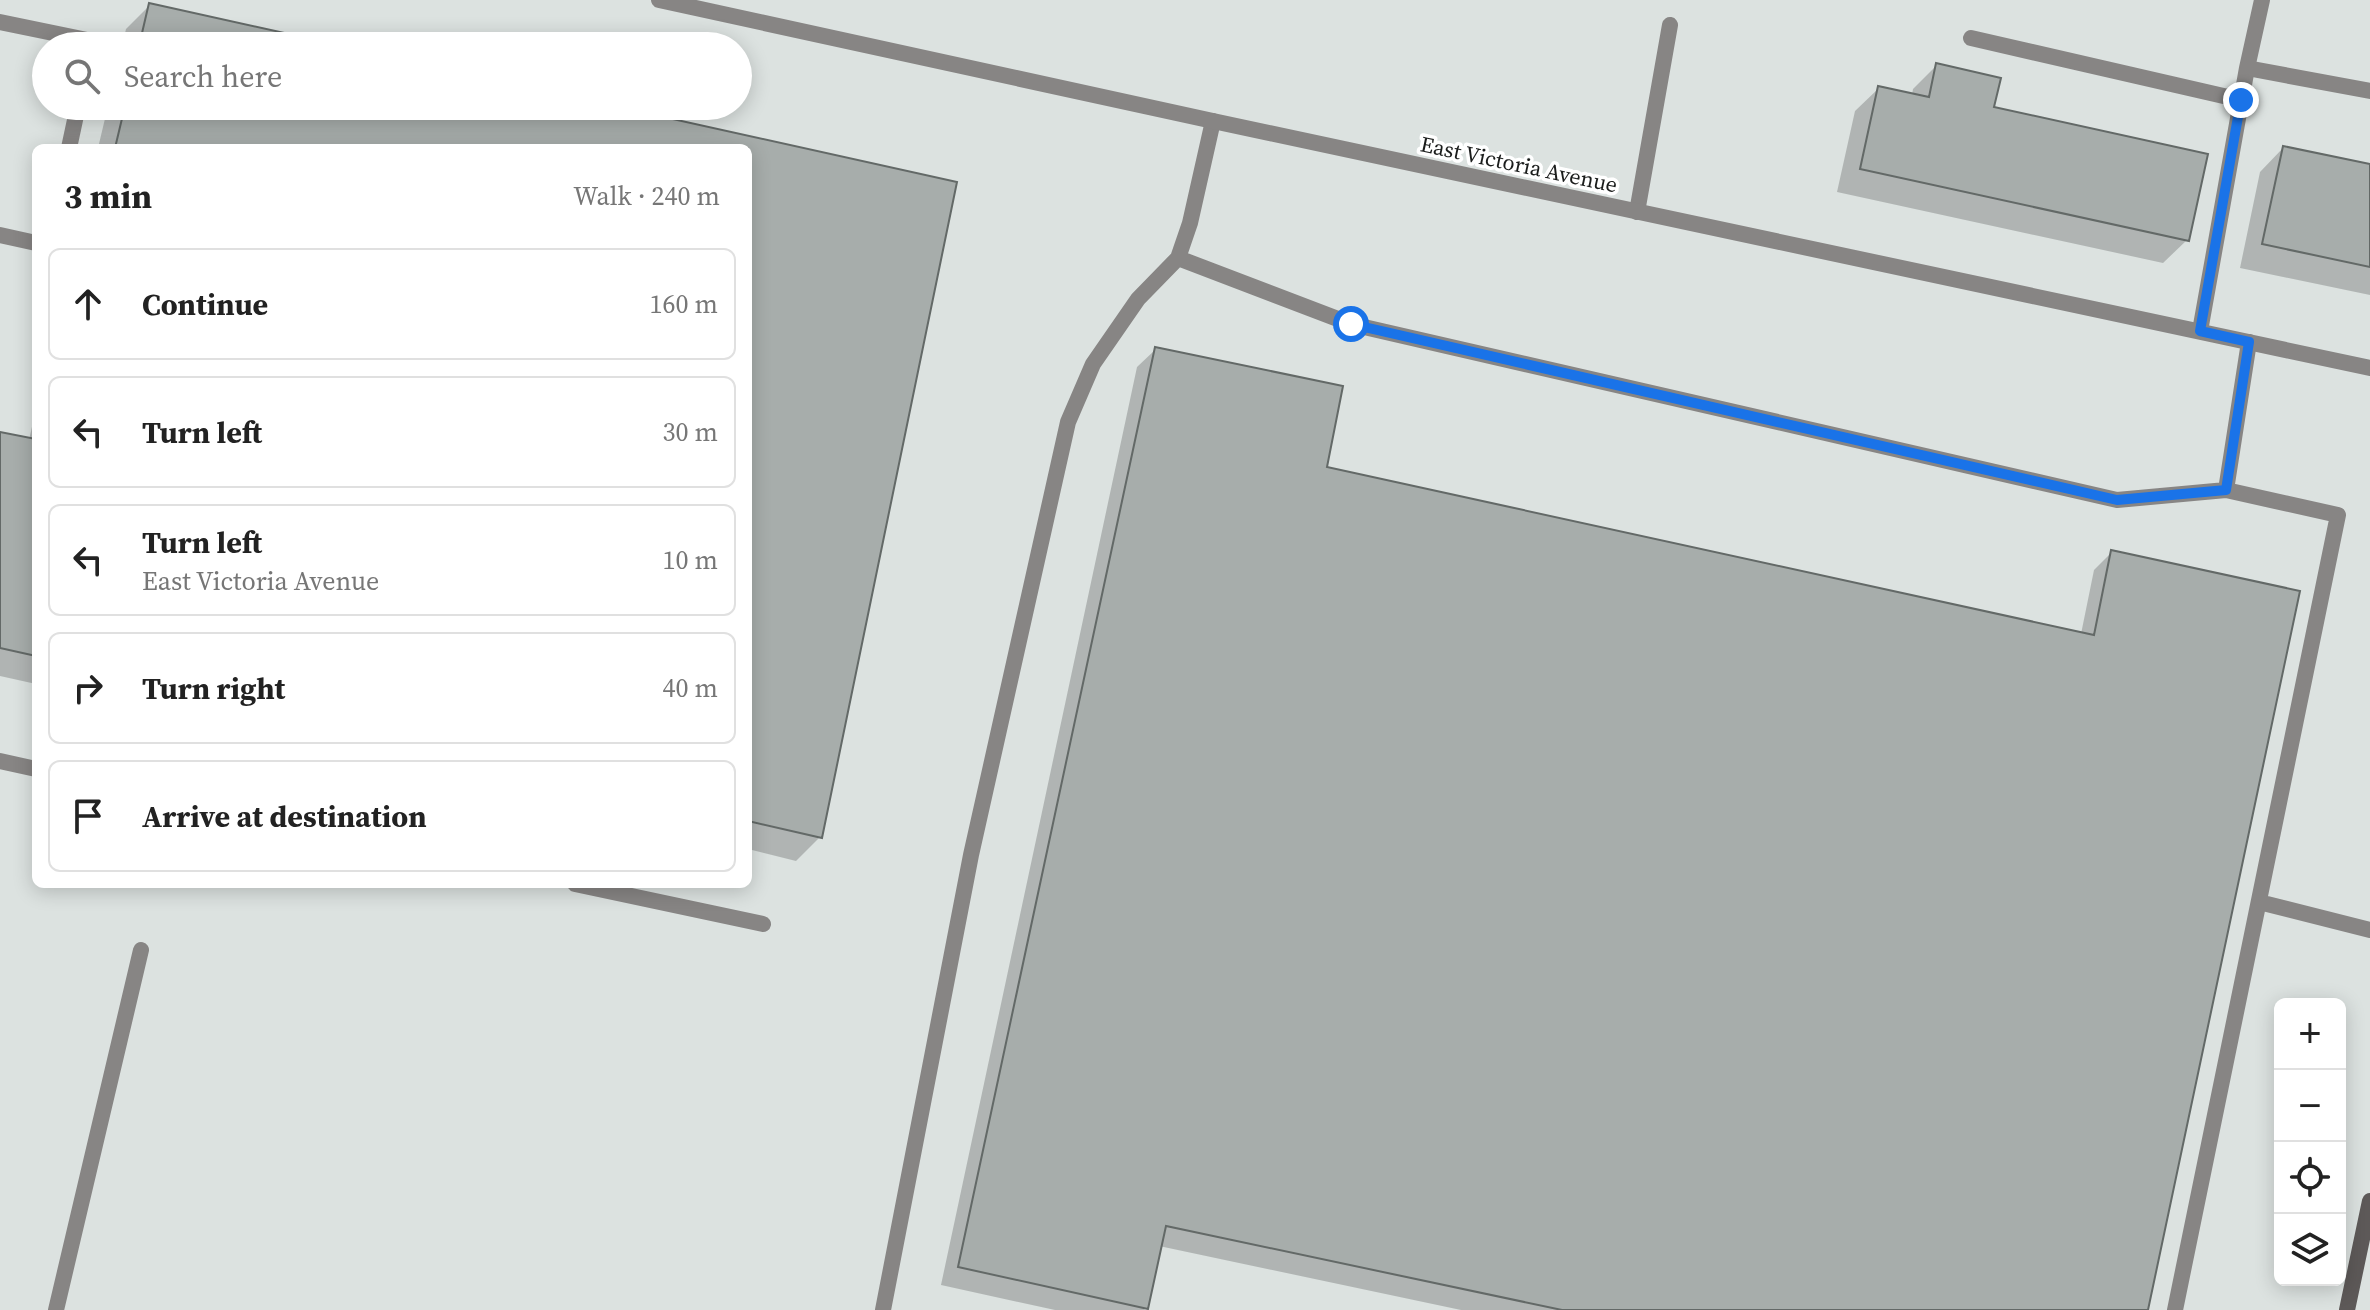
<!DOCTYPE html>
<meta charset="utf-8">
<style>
body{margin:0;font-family:"Source Serif 4",serif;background:#f2f2f2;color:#222}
.controls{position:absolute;right:24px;bottom:24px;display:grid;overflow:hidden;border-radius:12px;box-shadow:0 4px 20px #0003}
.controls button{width:72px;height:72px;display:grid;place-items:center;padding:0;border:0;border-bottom:2px solid #e0e0e0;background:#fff;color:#222;font:40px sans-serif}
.stop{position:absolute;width:24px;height:24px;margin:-18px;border:6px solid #1a73e8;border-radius:50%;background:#fff}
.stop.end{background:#1a73e8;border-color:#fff;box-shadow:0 2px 8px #0008}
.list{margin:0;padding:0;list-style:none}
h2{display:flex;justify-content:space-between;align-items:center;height:104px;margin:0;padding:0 32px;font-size:34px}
h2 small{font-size:26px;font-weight:400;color:#767676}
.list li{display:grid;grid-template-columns:52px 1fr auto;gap:24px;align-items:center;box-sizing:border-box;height:112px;margin:0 16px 16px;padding:0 16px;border:2px solid #e0e0e0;border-radius:12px}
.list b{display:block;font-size:30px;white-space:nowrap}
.list p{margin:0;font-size:26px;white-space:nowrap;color:#767676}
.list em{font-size:26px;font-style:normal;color:#767676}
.icon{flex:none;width:44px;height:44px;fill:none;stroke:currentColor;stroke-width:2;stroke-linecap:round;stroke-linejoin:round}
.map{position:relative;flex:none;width:2370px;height:1310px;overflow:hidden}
.search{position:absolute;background:#fff;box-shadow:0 4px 20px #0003;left:32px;top:32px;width:720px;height:88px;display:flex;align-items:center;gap:20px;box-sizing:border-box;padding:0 28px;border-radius:44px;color:#767676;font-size:30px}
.panel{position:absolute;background:#fff;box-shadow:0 4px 20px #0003;left:32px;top:144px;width:720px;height:744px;border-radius:12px}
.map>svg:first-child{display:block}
.shadow{fill:#0003}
.building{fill:#a7adab;stroke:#636967;stroke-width:2}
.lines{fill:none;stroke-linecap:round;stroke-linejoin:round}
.lane{stroke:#878584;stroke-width:16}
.street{stroke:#878584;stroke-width:16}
.secondary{stroke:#5d5958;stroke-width:16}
.route{stroke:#1a73e8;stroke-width:10}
.labels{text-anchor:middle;stroke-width:7;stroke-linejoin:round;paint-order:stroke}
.street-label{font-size:22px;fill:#1a1c1b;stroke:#fff}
</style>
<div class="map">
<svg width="2370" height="1310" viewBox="0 0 2370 1310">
<rect width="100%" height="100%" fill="#dce2e0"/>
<!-- shadow -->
<path class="shadow" d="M150,5l183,41h-211l4,-17z
M1936,66l56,43 195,131 -24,23 -326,-71 18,-81 24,-23 33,7 1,-6z
M108,106h497l350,77 -135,654 -24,24 -48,-12v-701h-650z
M2283,148l87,18v129l-130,-27 20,-96z
M1156,349l169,119 756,166 13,-64 18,-18 34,758h-685l-302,-64 -13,62 -2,2h-89l-114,-25 196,-918z
M36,409v275l-36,-8v-242l29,6z"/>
<!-- building -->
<path class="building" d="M149,3l194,43h-204z
M1936,63l65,15 -7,29 214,47 -19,87 -329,-72 18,-83 51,11z
M125,106h489l343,76 -135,656 -74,-17v-673h-633z
M2283,146l87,18v103l-108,-23z
M1155,347l188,39 -16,81 767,168 17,-85 189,41 -152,719h-586l-396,-84 -18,83 -190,-42z
M0,432l36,7v217l-36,-8z"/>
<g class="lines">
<!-- lane -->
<path class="lane" d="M0,22l92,19 -1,5
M1971,38l270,62
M2247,68l123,23
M69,148l9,-42
M1637,212l33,-187
M0,235l36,8
M1178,258l173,66 766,176 109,-10
M2200,331l47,-263 15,-68
M0,761l36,8
M575,884l188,40
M2259,902l111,28
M56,1310l85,-360
M883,1310l88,-455 97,-433 25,-58 45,-65 40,-41 12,-35 23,-102
M2175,1310l163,-795 -112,-25 23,-148"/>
<!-- street -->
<path class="street" d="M659,0l554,121 1157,247"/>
<!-- secondary -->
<path class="secondary" d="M2347,1310l23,-109"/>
</g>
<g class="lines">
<!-- route -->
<path class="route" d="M1351,324l766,176 109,-10 23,-148 -49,-11 41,-231"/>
</g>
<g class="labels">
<!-- street labels -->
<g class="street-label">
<text transform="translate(1519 164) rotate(12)" y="8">East Victoria Avenue</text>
</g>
</g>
</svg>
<div class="controls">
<button>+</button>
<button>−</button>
<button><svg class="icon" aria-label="locate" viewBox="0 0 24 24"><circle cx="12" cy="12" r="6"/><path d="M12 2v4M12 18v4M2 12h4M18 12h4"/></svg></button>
<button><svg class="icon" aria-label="layers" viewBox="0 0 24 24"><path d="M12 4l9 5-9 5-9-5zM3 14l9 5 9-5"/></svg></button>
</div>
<div class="stop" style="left:1351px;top:324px"></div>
<div class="stop end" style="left:2241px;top:100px"></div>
<div class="search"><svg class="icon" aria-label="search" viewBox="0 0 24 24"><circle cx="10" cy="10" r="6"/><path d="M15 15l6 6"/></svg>Search here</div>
<section class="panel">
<h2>3 min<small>Walk · 240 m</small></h2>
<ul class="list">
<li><svg class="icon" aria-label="ahead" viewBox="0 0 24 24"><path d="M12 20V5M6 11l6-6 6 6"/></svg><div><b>Continue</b></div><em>160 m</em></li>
<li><svg class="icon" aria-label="left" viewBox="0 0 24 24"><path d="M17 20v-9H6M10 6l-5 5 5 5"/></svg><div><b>Turn left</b></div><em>30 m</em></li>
<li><svg class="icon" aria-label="left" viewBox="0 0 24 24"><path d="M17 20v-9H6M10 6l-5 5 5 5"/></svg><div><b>Turn left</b><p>East Victoria Avenue</p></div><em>10 m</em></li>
<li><svg class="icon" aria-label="right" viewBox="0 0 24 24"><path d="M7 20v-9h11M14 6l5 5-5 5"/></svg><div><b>Turn right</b></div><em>40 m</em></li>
<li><svg class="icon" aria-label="arrive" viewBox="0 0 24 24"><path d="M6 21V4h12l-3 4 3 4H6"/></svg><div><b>Arrive at destination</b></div></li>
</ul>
</section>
</div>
